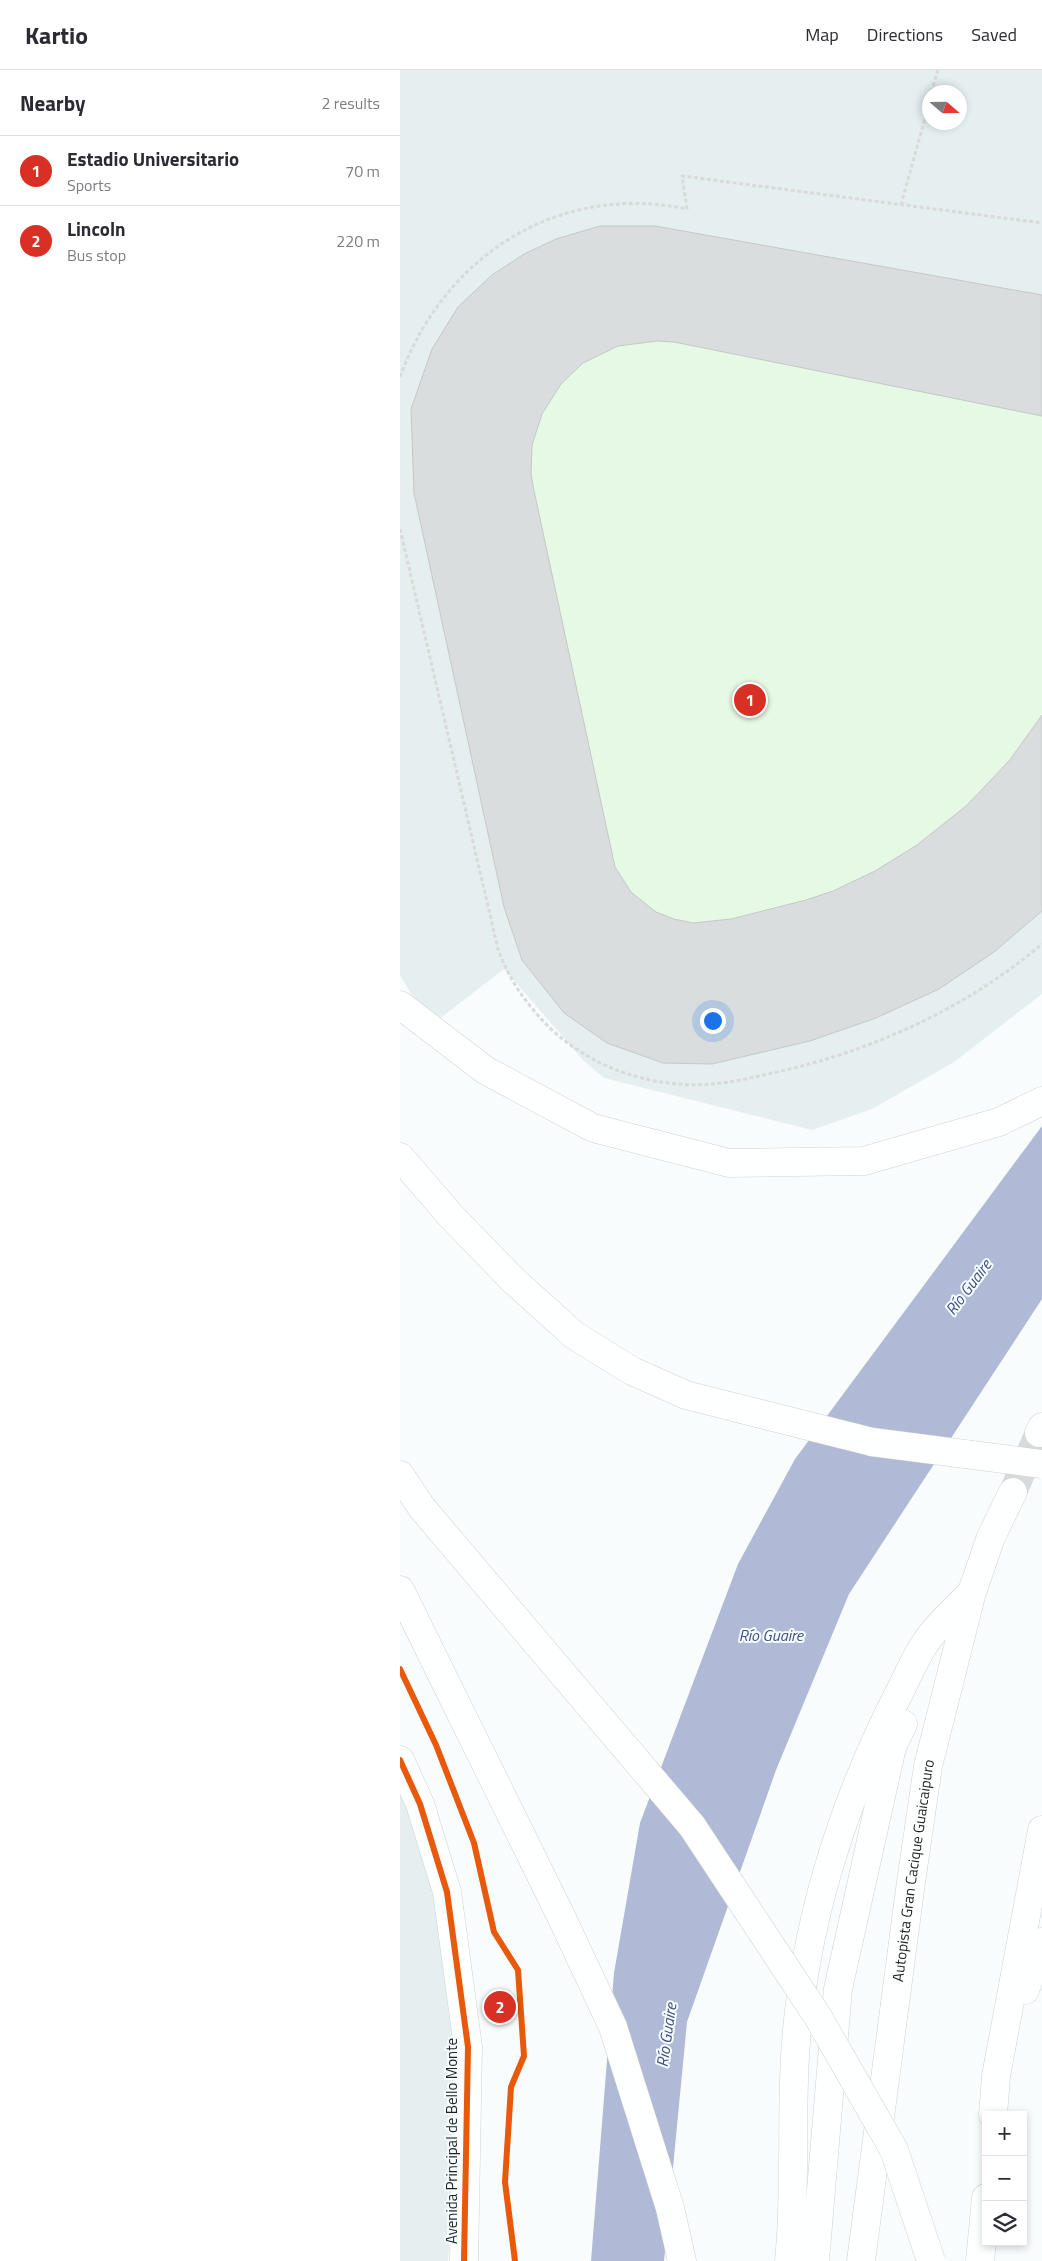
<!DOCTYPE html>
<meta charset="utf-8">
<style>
body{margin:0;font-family:"Titillium Web",sans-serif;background:#f7f7f7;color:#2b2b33}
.controls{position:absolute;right:15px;bottom:15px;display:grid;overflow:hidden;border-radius:0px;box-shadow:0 2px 8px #0003}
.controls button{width:45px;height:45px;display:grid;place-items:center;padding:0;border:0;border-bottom:1px solid #e1e1e2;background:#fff;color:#2b2b33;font:25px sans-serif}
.compass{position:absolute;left:522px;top:15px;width:45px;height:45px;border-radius:50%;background:#fff;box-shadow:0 2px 8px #0003;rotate:110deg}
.you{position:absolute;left:312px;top:950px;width:18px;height:18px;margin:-12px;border:4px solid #fff;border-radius:50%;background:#1a73e8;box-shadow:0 0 0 8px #1a73e833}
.badge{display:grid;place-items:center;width:32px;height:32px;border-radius:50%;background:#d93025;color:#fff;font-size:16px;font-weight:700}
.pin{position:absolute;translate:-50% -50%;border:2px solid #fff;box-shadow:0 1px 5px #0006}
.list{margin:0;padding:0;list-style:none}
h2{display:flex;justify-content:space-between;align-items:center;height:65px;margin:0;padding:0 20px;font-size:21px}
h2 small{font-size:16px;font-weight:400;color:#7c7c81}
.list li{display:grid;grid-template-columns:32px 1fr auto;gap:15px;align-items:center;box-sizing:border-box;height:70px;padding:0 20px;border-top:1px solid #e1e1e2}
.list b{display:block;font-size:19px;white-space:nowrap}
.list p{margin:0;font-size:16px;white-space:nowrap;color:#7c7c81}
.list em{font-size:16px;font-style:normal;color:#7c7c81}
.icon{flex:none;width:28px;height:28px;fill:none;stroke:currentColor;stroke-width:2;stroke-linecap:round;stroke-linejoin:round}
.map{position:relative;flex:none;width:642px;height:2191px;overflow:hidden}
header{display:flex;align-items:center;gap:30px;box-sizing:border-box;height:70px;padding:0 25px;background:#fff;border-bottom:1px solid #e1e1e2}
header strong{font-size:24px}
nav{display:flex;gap:28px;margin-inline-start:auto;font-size:18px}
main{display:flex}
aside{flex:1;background:#fff}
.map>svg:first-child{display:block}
.built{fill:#e5eff0;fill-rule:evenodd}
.green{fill:#e5f9e5}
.water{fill:#b0b9d5}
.building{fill:#dadddd;stroke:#c5c8c8}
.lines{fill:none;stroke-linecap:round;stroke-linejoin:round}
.motorway-tunnel{stroke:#d7dbdb;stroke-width:28;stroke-dasharray:28 14;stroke-linecap:butt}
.tertiary-casing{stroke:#d0d3d3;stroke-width:29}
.motorway-casing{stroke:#d0d3d3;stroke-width:29}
.path{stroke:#d9dada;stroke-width:3;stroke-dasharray:4 2.5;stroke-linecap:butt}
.tertiary{stroke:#feffff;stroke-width:28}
.motorway{stroke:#feffff;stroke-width:28}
.motorway-bridge-casing{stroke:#d0d3d3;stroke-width:29;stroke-linecap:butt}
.motorway-bridge{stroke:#feffff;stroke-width:28}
.cycleway-casing{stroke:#f6fdfe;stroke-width:9}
.cycleway{stroke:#e8590c;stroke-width:6}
.labels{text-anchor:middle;stroke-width:4;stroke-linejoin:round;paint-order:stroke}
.street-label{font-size:15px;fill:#1e2121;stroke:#f6fdfe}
.water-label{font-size:16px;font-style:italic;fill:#404c83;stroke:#f6fdfe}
</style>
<header>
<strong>Kartio</strong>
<nav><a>Map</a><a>Directions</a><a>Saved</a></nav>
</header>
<main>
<aside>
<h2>Nearby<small>2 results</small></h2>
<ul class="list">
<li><span class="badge">1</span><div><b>Estadio Universitario</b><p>Sports</p></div><em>70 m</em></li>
<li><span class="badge">2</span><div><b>Lincoln</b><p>Bus stop</p></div><em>220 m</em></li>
</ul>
</aside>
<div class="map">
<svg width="642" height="2191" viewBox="0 0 642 2191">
<rect width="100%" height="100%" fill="#f8fcfc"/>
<!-- built -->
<path class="built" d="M0,0h642v924l-88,68 -82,47 -60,21 -208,-52 -21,-18 -79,-91 -74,57 -30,-51zM530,22h30v30h-30z
M0,1689l47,112 14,250 -13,140h-48z"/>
<!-- green -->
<path class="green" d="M200,156h55l387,69v616l-48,41 -55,37 -63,29 -66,23 -98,23 -49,-1 -56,-20 -43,-30 -42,-53 -18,-53 -90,-414 -3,-84 113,-155 32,-15z"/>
<!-- water -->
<path class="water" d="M642,1056v173l-193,295 -73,176 -89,252 -23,239h-73l23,-288 26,-150 98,-259 57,-105z"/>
<!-- building -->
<path class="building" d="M200,156h55l387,69v121l-368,-74 -17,-1 -39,5 -35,17 -22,21 -19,30 -10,31 -1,28 2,13 82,381 16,25 25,20 18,7 19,4 38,-4 75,-19 27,-9 42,-20 42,-26 49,-39 43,-45 33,-46v196l-48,41 -55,37 -63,29 -66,23 -98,23 -49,-1 -56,-20 -43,-30 -42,-53 -18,-53 -90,-414 -3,-84 21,-60 26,-42 34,-32 32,-21 32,-15z"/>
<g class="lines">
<!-- motorway-tunnel -->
<path class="motorway-tunnel" d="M613,1422l26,-59"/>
<defs>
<path id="tertiary" d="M0,1690l20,44 27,88 21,155 -4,214"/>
<g id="motorway">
<path d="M0,935l85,65 108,58 136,35 135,-2 135,-39 43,-21"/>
<path d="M0,1087l51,59 61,63 62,56 58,36 54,24 186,47"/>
<path d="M639,1363l3,-6"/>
<path d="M0,1405l22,33 270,318"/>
<path d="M0,1520l159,322 54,115 57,181 12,53"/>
<path d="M625,1920l17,-48"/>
<path d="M593,2045l3,-39 46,-246"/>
<path d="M389,2191c7,-68 2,-136 6,-204 7,-124 45,-248 101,-358 10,-18 18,-40 30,-57 11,-17 29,-32 43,-47"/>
<path d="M415,2191l23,-272 54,-242 11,-23"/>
<path id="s1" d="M461,2191l50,-379 17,-116 44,-174 19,-55 22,-45"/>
<path d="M580,2191l6,-63"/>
</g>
</defs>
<!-- tertiary casing -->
<use href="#tertiary" class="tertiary-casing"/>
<!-- motorway casing -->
<use href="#motorway" class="motorway-casing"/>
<!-- path -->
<path class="path" d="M531,22l7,-22
M501,135l29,-105
M0,307c44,-121 158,-195 287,-168l-5,-33 360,47
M0,459l98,420c11,31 30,58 54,81 35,32 79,50 126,54 31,3 60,-3 90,-10 100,-21 196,-64 274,-130"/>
<!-- tertiary -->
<use href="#tertiary" class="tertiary"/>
<!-- motorway -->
<use href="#motorway" class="motorway"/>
<defs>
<path id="motorway-bridge" d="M472,1372l170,22
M292,1756l126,191 76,133 37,111"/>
</defs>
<!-- motorway-bridge casing -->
<use href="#motorway-bridge" class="motorway-bridge-casing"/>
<!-- motorway-bridge -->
<use href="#motorway-bridge" class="motorway-bridge"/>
<defs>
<path id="cycleway" d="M0,1599l36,76 38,98 20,89 24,38 6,86 -13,31 -6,95 10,79
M0,1690l20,44 27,88 21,155 -4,214"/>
</defs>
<!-- cycleway casing -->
<use href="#cycleway" class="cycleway-casing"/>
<!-- cycleway -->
<use href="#cycleway" class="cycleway"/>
</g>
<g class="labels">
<!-- street labels -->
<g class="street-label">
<text dy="5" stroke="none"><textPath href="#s1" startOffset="394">Autopista Gran Cacique Guaicaipuro</textPath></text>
<text transform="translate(52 2071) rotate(-90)" y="5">Avenida Principal de Bello Monte</text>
</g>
<!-- water labels -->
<g class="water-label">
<text transform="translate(568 1217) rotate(-53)" y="6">Río Guaire</text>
<text x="371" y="1571">Río Guaire</text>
<text transform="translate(266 1965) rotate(-82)" y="6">Río Guaire</text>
</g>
</g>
</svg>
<div class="controls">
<button>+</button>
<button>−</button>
<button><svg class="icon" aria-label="layers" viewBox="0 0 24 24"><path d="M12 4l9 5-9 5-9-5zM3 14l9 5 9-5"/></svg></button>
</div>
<svg class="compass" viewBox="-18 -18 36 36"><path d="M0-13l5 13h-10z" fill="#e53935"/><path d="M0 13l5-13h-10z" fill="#7c7c81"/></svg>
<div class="you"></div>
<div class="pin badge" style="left:350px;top:630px">1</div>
<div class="pin badge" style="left:100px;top:1937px">2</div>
</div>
</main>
